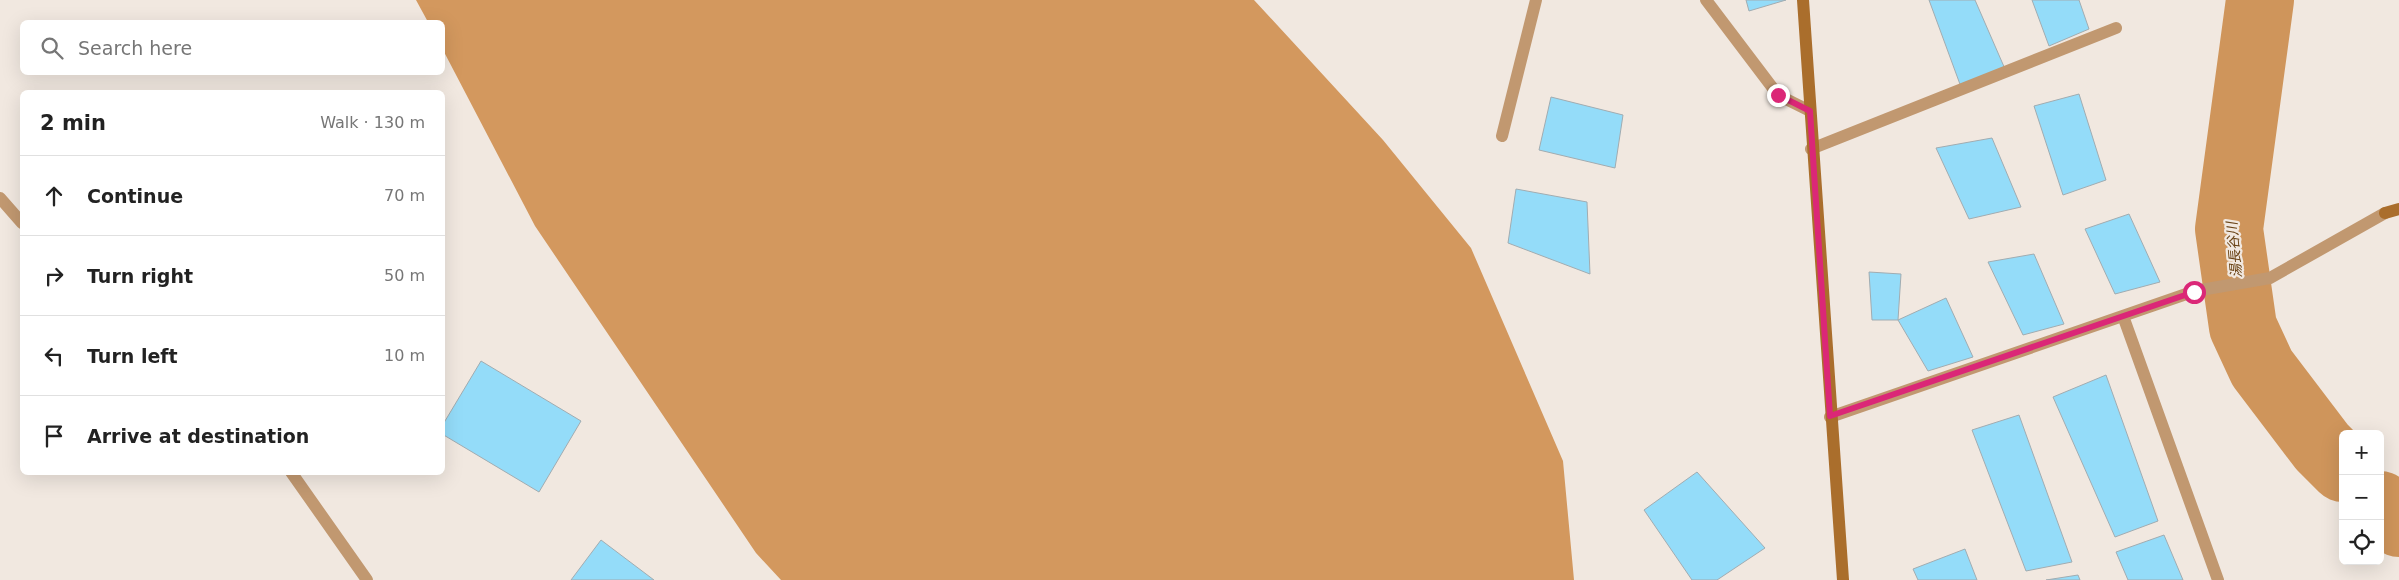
<!DOCTYPE html>
<meta charset="utf-8">
<style>
body{margin:0;font-family:"DejaVu Sans","Noto Sans JP",sans-serif;background:#f2f2f2;color:#222}
.controls{position:absolute;right:15px;bottom:15px;display:grid;overflow:hidden;border-radius:8px;box-shadow:0 5px 20px #0002}
.controls button{width:45px;height:45px;display:grid;place-items:center;padding:0;border:0;border-bottom:1px solid #e0e0e0;background:#fff;color:#222;font:25px sans-serif}
.stop{position:absolute;width:15px;height:15px;margin:-11px;border:4px solid #db2777;border-radius:50%;background:#fff}
.stop.end{background:#db2777;border-color:#fff;box-shadow:0 1px 5px #0008}
.list{margin:0;padding:0;list-style:none}
h2{display:flex;justify-content:space-between;align-items:center;height:65px;margin:0;padding:0 20px;font-size:21px}
h2 small{font-size:16px;font-weight:400;color:#767676}
.list li{display:grid;grid-template-columns:32px 1fr auto;gap:15px;align-items:center;box-sizing:border-box;height:80px;padding:0 20px;border-top:1px solid #e0e0e0}
.list b{display:block;font-size:19px;white-space:nowrap}
.list em{font-size:16px;font-style:normal;color:#767676}
.icon{flex:none;width:28px;height:28px;fill:none;stroke:currentColor;stroke-width:2;stroke-linecap:round;stroke-linejoin:round}
.map{position:relative;flex:none;width:2399px;height:580px;overflow:hidden}
.search{position:absolute;background:#fff;box-shadow:0 5px 20px #0002;left:20px;top:20px;width:425px;height:55px;display:flex;align-items:center;gap:12px;box-sizing:border-box;padding:0 18px;border-radius:8px;color:#767676;font-size:19px}
.panel{position:absolute;background:#fff;box-shadow:0 5px 20px #0002;left:20px;top:90px;width:425px;height:385px;border-radius:8px}
.map>svg:first-child{display:block}
.forest{fill:#d3985e}
.lines{fill:none;stroke-linecap:round;stroke-linejoin:round}
.river{stroke:#cf955b;stroke-width:68}
.building{fill:#94dcf9;stroke:#a1acb1}
.street{stroke:#c19870;stroke-width:12}
.secondary{stroke:#aa6e2c;stroke-width:12}
.route{stroke:#db2777;stroke-width:6}
.labels{text-anchor:middle;stroke-width:4.5;stroke-linejoin:round;paint-order:stroke}
.water-label{font-size:14px;font-style:italic;fill:#6a4316;stroke:#f1e8e0}
</style>
<div class="map">
<svg width="2399" height="580" viewBox="0 0 2399 580">
<rect width="100%" height="100%" fill="#f1e8e0"/>
<!-- forest -->
<path class="forest" d="M416,0h838l129,140 88,108 92,213 11,119h-793l-25,-27 -221,-327 -92,-176 -1,-28h-14z"/>
<g class="lines">
<!-- river -->
<path class="river" d="M2260,0l-31,229 14,98 19,41 60,79 21,21
M2380,505l19,18"/>
</g>
<!-- building -->
<path class="building" d="M1746,0h40l-37,11z
M1929,0h46l30,69 -44,18z
M2032,0h47l10,29 -40,17z
M2079,94l27,86 -43,15 -29,-89z
M1551,97l72,18 -8,53 -76,-18z
M1992,138l29,69 -52,12 -33,-71z
M1516,189l71,13 3,72 -82,-31z
M2129,214l31,68 -45,12 -30,-65z
M2034,254l30,70 -41,11 -35,-73z
M1869,272l32,2 -3,46h-26z
M1946,298l27,59 -45,14 -30,-51z
M481,361l100,60 -42,71 -97,-58v-8z
M2106,375l52,146 -43,16 -62,-140z
M2019,415l53,147 -46,9 -54,-141z
M1697,472l68,76 -48,32h-25l-48,-70z
M2164,535l19,45h-55l-12,-28z
M601,540l53,40h-83z
M1965,549l12,31h-59l-5,-11z
M2078,575l2,5h-34z"/>
<g class="lines">
<!-- street -->
<path class="street" d="M1706,0l72,95 32,16
M1502,136l34,-136
M1811,149l305,-121
M0,198l22,25
M2123,316l95,264
M1830,417l365,-126 75,-13 115,-65
M291,472l76,108"/>
<!-- secondary -->
<path class="secondary" d="M1803,0l40,580
M2385,213l14,-4"/>
</g>
<g class="lines">
<!-- route -->
<path class="route" d="M1778,95l32,16 20,305 364,-124"/>
</g>
<g class="labels">
<!-- water labels -->
<g class="water-label">
<text transform="translate(2234 250) rotate(-95)" y="5">湯長谷川</text>
</g>
</g>
</svg>
<div class="controls">
<button>+</button>
<button>−</button>
<button><svg class="icon" aria-label="locate" viewBox="0 0 24 24"><circle cx="12" cy="12" r="6"/><path d="M12 2v4M12 18v4M2 12h4M18 12h4"/></svg></button>
</div>
<div class="stop" style="left:2194px;top:292px"></div>
<div class="stop end" style="left:1778px;top:95px"></div>
<div class="search"><svg class="icon" aria-label="search" viewBox="0 0 24 24"><circle cx="10" cy="10" r="6"/><path d="M15 15l6 6"/></svg>Search here</div>
<section class="panel">
<h2>2 min<small>Walk · 130 m</small></h2>
<ul class="list">
<li><svg class="icon" aria-label="ahead" viewBox="0 0 24 24"><path d="M12 20V5M6 11l6-6 6 6"/></svg><div><b>Continue</b></div><em>70 m</em></li>
<li><svg class="icon" aria-label="right" viewBox="0 0 24 24"><path d="M7 20v-9h11M14 6l5 5-5 5"/></svg><div><b>Turn right</b></div><em>50 m</em></li>
<li><svg class="icon" aria-label="left" viewBox="0 0 24 24"><path d="M17 20v-9H6M10 6l-5 5 5 5"/></svg><div><b>Turn left</b></div><em>10 m</em></li>
<li><svg class="icon" aria-label="arrive" viewBox="0 0 24 24"><path d="M6 21V4h12l-3 4 3 4H6"/></svg><div><b>Arrive at destination</b></div></li>
</ul>
</section>
</div>
